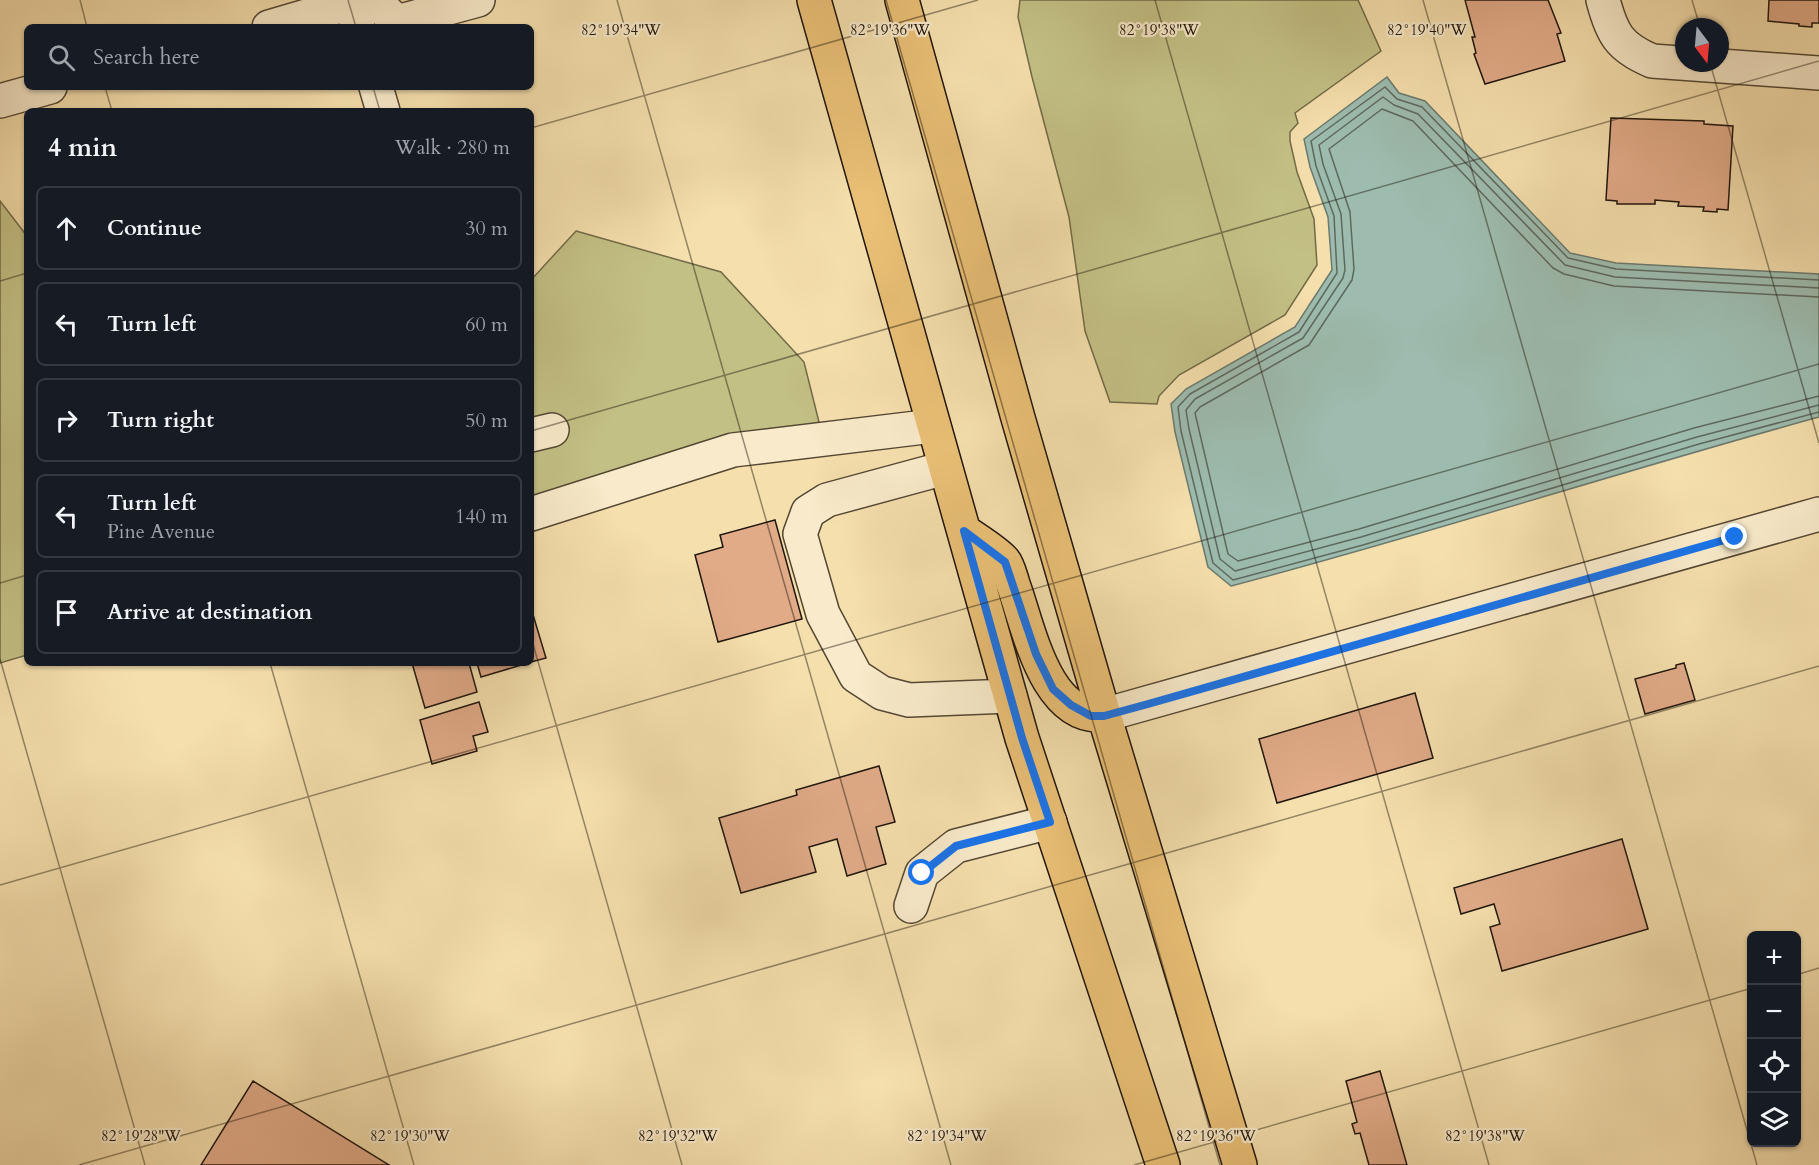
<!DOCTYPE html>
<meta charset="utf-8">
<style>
body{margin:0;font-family:Cardo,serif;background:#20242c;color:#f1f3f6}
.controls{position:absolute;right:18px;bottom:18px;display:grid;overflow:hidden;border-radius:9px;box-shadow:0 2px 4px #0004}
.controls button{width:54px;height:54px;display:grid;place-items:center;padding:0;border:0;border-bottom:2px solid #363941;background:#171b24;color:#f1f3f6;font:30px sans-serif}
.compass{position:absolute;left:1675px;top:18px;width:54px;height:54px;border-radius:50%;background:#171b24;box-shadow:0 2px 4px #0004;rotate:164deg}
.stop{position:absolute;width:18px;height:18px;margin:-14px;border:4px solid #1a73e8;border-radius:50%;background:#fff}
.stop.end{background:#1a73e8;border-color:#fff;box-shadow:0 2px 6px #0008}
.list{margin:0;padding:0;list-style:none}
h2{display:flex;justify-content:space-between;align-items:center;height:78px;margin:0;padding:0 24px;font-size:26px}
h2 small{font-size:20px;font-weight:400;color:#9ea1a6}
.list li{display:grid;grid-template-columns:39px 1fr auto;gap:18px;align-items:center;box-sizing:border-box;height:84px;margin:0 12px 12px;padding:0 12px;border:2px solid #363941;border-radius:9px}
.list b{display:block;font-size:22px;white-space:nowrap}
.list p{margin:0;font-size:20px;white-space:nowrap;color:#9ea1a6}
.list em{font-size:20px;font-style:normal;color:#9ea1a6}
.icon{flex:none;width:33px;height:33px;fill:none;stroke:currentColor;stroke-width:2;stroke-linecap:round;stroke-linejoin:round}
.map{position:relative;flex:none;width:1819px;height:1165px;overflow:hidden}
.search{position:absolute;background:#171b24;box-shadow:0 2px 4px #0004;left:24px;top:24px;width:510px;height:66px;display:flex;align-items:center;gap:15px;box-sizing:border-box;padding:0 21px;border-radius:9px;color:#9ea1a6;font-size:22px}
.panel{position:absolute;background:#171b24;box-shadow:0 2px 4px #0004;left:24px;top:108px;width:510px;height:558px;border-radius:9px}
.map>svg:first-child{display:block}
.green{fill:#c3c085;stroke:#716b48;stroke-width:1.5}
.water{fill:#9dbcaf;stroke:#6b7a6e;stroke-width:1.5}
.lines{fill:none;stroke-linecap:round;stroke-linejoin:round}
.shore{stroke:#5e695e;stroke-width:1.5}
.building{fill:#e1ab88;stroke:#1f160c;stroke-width:1.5}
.minor-casing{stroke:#544834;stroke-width:36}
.major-casing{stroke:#1f160c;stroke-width:36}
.minor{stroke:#f8eaca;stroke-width:33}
.major{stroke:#eac076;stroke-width:33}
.route{stroke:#1a73e8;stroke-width:8}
.ticks{fill:none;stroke:#1f160c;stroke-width:1.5;stroke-opacity:0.45}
.ticks-label{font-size:15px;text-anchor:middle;fill:#1f160c;stroke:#f8eaca;stroke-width:4.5;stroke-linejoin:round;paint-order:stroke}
</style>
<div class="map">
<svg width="1819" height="1165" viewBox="0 0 1819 1165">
<rect width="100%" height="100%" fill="#f5dfad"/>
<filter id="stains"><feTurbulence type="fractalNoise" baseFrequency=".00333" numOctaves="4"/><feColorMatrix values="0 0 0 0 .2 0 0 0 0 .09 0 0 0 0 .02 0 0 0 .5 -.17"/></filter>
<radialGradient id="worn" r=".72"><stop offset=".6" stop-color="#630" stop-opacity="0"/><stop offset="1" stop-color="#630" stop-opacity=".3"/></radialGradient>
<!-- green -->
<path class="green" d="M1020,0h338l23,51 -86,62 3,10 -8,9v9l7,31 17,47 3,46 -32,50 -106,60 -20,21 -2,8 -47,-2 -25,-71 -16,-114 -37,-140 -14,-60z
M0,201l27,35v419l-27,8z
M576,231l145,41 83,90 15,60 -288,84v-226z"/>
<!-- water -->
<path class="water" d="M1387,77l12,16 26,8 145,152 46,10 203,11v143c-197,54 -391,117 -588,169l-23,-19 -33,-135 -4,-28 15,-15 109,-62 37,-57 -4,-53 -18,-50 -6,-28z"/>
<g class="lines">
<!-- shore -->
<path class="shore" d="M1819,280l-203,-11 -48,-11 -146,-151 -25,-8 -12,-12 -74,54 5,25 18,50 3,57 -38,59 -109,62 -12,13 3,24 32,132 20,17 130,-35 336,-101 120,-32
M1819,288l-204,-11 -50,-12 -147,-151 -24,-9 -11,-8 -64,48 4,19 18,50 4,56 -2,8 -40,60 -108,61 -9,11 3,19 31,130 15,12 126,-34 336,-100 122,-32
M1819,297l-205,-11 -50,-12 -11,-6 -140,-147 -31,-12 -53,40 21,63 4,57 -2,11 -43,65 -109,62 -5,6 33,141 10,7 121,-32 335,-101 125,-32"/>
</g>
<!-- building -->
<path class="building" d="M1465,0h83l13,33 -4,1 8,27 -80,23 -11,-30 2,-1 -4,-16h3z
M1769,0h50v23h-7v4l-13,-1v-2l-31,-3z
M1611,118l93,3v3l29,2 -5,84 -11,-1v3l-14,-1 1,-4 -26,-1 1,-4 -24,-2v4h-38v-3l-11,-1z
M775,520l27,99 -84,23 -23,-87 28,-8 -3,-12z
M531,608l15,50 -15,4z
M412,663h57l8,29 -52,16z
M477,663h51l-47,14z
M1684,663l11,37 -50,14 -10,-35 41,-11v-3z
M1415,693l18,65 -156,45 -18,-64z
M479,702l9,30 -15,4 4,15 -45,13 -12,-44z
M879,766l16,56 -19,5 10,37 -39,12 -10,-37 -28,8 7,25 -75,21 -22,-75 78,-23 -1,-5z
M1622,839l26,90 -146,42 -12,-44 10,-3 -6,-20 -33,10 -7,-26z
M1380,1071l27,94h-38l-9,-32 -5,1 -3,-10 5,-2 -11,-41z
M253,1081l136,84h-188z"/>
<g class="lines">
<defs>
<path id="minor" d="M374,0l23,22 81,-22
M1603,0c9,34 16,47 49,61l167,12
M269,27l82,-24 7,24
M376,87l7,24
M0,101l50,-14
M531,435l21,-5
M945,468l-118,32 -19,12 -8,22 23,80 33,62 26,17 27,7 101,-4
M531,514l202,-64 200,-24
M1104,715l715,-201
M911,906l11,-33 34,-27 94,-24"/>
<path id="major" d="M814,0l208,738 141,427
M902,0l116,418 86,297 136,450
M964,531c12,9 30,19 40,30 5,6 7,18 10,26 15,42 32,133 90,128"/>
</defs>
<!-- minor casing -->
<use href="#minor" class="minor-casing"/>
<!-- major casing -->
<use href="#major" class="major-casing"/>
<!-- minor -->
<use href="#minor" class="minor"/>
<!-- major -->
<use href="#major" class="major"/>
</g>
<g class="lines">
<!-- route -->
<path class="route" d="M922,873l34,-27 94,-24 -28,-84 -58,-207 41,31 31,92 17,35 18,16 20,11h13l44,-12 587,-167"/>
</g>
<!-- ticks -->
<path class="ticks" d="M80,0l7,27M348,0l8,27M617,0l334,1165M886,0l334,1165M1155,0l334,1165M1423,0l334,1165M1692,0l8,27M1710,63l109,380M105,87l7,24M373,87l7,24M531,128l447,-128M0,281l27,-8M531,431l1288,-370M0,583l27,-8M531,637l151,528M0,659l145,506M270,663l144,502M0,885l1819,-521M1796,975l23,-7M79,1165l1740,-499M1134,1165l618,-177"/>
<g class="ticks-label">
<text x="621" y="35">82°19'34"W</text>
<text x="890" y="35">82°19'36"W</text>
<text x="1159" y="35">82°19'38"W</text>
<text x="1427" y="35">82°19'40"W</text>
<text x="141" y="1141">82°19'28"W</text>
<text x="410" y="1141">82°19'30"W</text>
<text x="678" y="1141">82°19'32"W</text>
<text x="947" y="1141">82°19'34"W</text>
<text x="1216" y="1141">82°19'36"W</text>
<text x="1485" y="1141">82°19'38"W</text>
</g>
<rect width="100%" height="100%" filter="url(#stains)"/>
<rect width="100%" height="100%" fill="url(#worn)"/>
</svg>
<div class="controls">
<button>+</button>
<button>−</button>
<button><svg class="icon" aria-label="locate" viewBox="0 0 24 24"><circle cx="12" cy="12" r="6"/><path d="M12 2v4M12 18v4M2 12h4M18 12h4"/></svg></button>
<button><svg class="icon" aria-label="layers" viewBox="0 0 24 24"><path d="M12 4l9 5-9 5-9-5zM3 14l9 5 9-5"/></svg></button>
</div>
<svg class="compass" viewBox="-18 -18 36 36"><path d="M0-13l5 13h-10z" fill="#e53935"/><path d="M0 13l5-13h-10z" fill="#9ea1a6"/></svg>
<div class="stop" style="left:922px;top:873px"></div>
<div class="stop end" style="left:1735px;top:537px"></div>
<div class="search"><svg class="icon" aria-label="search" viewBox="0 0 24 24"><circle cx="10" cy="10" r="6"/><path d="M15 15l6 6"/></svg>Search here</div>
<section class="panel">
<h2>4 min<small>Walk · 280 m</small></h2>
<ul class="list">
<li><svg class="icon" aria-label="ahead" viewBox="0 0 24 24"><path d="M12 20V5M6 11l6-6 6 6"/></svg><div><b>Continue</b></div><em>30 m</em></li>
<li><svg class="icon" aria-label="left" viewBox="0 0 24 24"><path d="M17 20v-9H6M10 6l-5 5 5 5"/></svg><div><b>Turn left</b></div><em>60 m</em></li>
<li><svg class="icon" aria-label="right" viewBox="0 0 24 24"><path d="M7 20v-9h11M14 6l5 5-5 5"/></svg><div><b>Turn right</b></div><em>50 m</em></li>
<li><svg class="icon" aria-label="left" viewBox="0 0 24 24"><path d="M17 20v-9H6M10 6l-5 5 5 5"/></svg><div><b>Turn left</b><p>Pine Avenue</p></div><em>140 m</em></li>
<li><svg class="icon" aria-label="arrive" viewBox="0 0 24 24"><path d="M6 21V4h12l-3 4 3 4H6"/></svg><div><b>Arrive at destination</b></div></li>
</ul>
</section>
</div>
